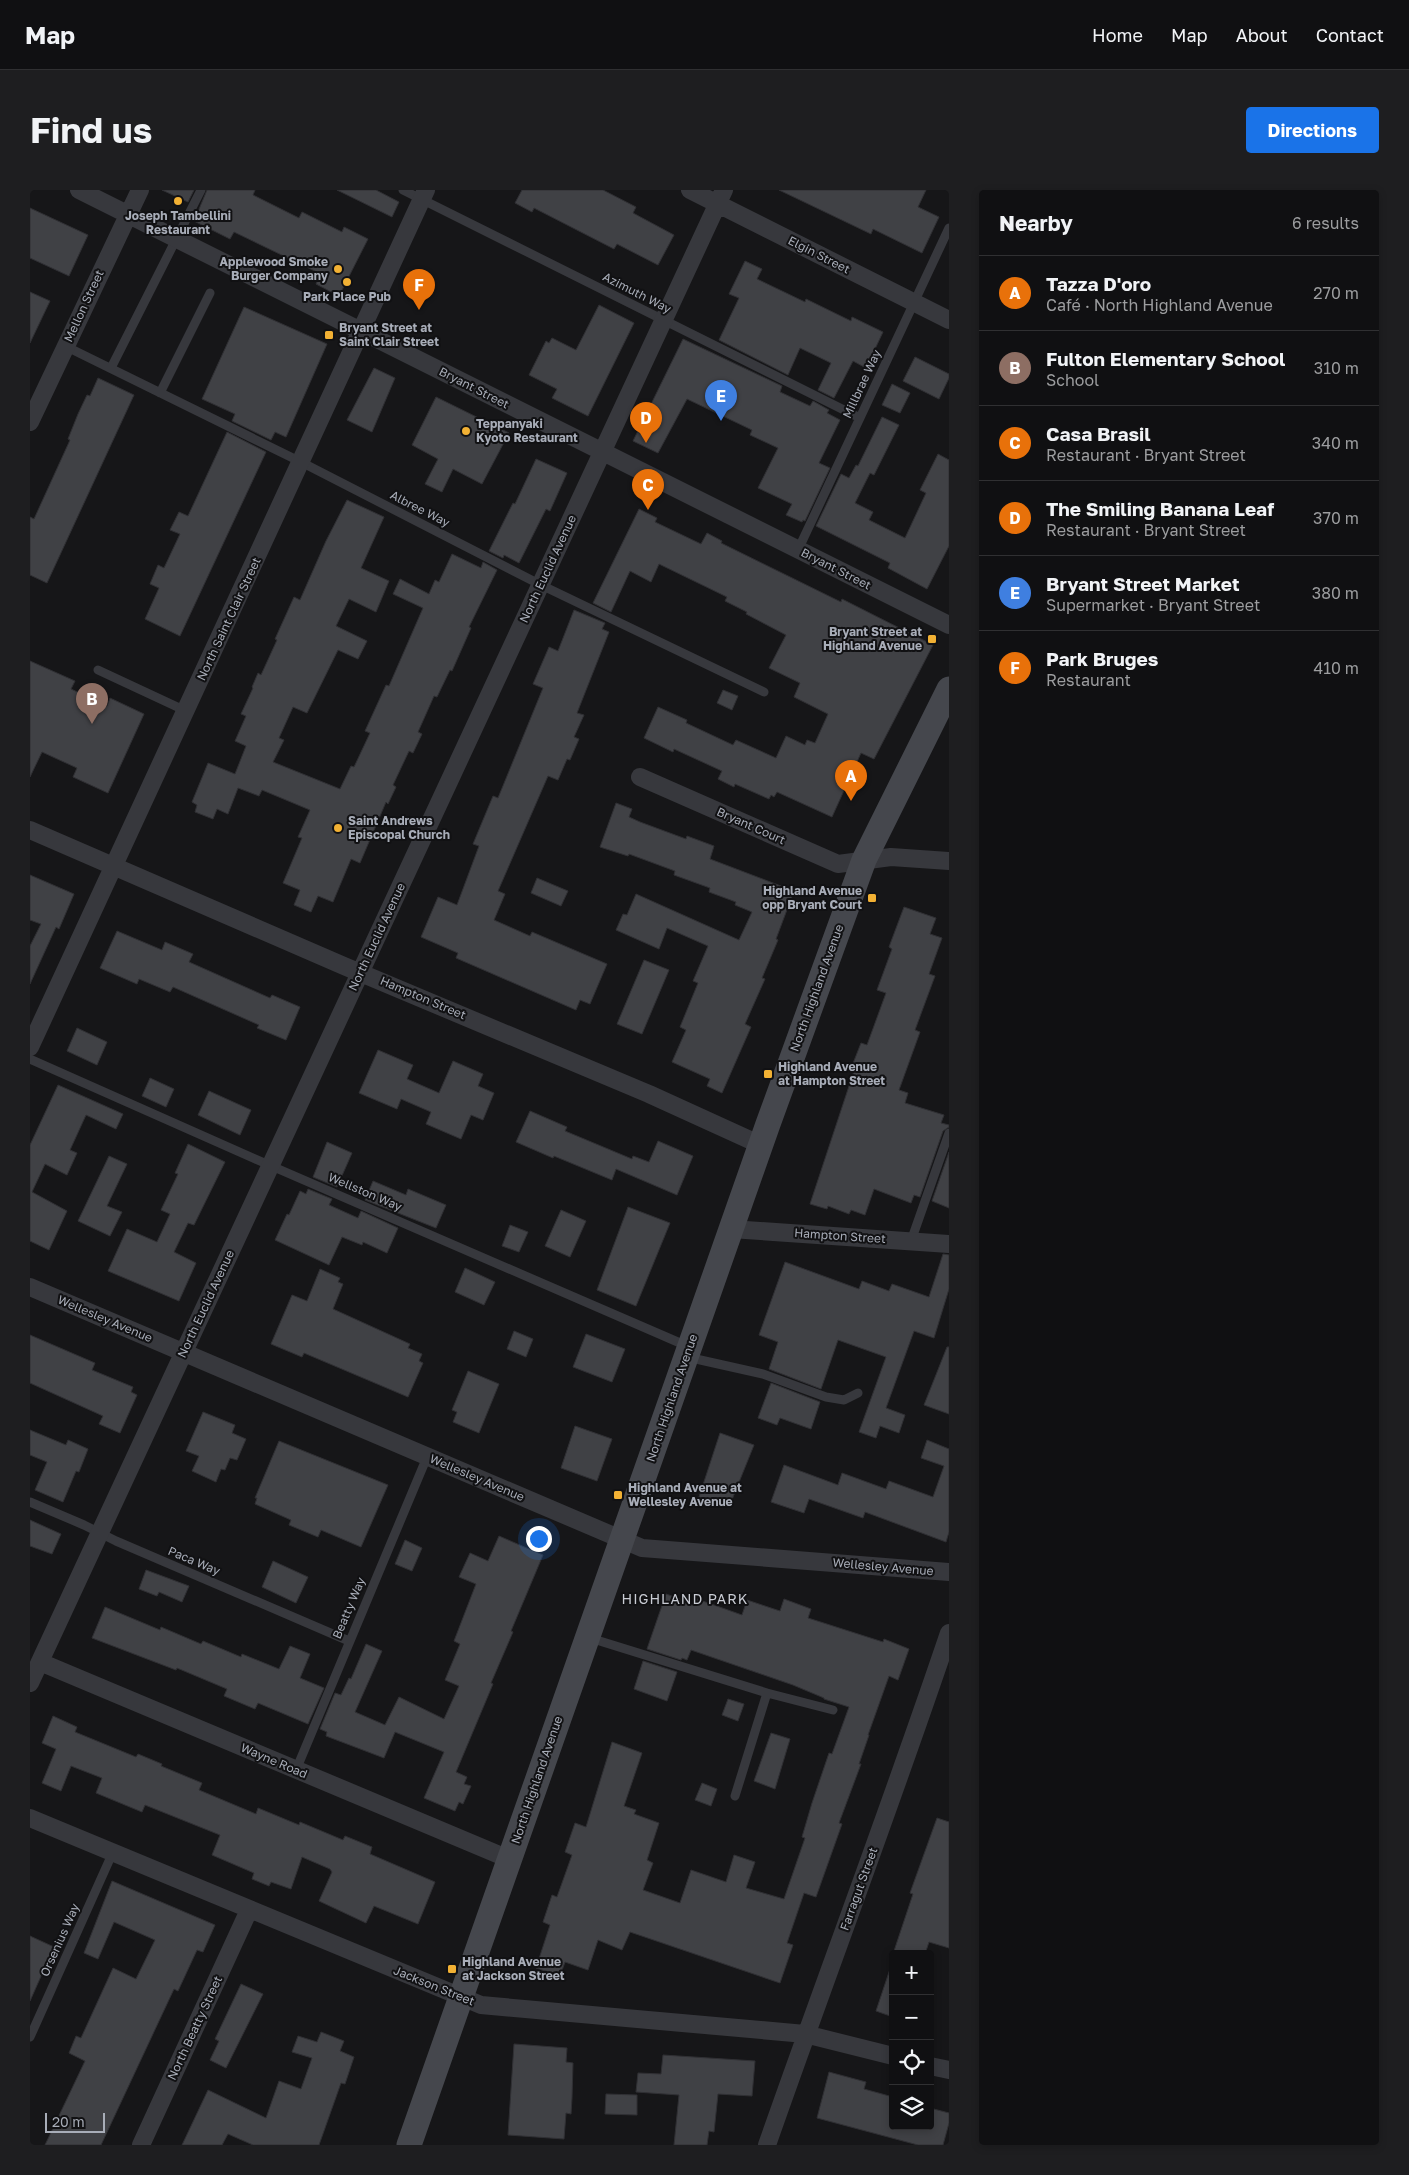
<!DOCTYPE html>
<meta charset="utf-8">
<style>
body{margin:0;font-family:"Golos Text",sans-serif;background:#1e1e20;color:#f1f3f6}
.controls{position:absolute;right:15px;bottom:15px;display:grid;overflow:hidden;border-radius:5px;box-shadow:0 2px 8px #0003}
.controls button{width:45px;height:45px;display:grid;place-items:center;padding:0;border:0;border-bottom:1px solid #303032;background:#101012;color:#f1f3f6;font:25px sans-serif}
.scale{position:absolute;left:15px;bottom:12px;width:60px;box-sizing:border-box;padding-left:5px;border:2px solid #a8adb8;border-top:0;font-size:14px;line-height:18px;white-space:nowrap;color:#a8adb8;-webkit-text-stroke:4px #111113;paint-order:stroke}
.you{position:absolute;left:508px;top:1348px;width:18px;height:18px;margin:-12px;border:4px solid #fff;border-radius:50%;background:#1a73e8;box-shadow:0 0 0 8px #1a73e833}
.badge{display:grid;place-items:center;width:32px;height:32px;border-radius:50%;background:#1a73e8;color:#fff;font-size:16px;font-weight:700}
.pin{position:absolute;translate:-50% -41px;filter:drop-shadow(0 1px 2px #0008)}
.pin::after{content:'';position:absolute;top:26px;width:18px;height:15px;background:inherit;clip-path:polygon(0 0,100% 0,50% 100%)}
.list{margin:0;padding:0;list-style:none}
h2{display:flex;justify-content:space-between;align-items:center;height:65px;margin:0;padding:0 20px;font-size:21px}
h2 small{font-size:16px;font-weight:400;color:#9c9d9f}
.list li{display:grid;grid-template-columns:32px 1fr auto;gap:15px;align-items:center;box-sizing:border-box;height:75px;padding:0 20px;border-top:1px solid #303032}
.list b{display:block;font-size:19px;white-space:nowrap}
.list p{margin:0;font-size:16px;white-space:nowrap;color:#9c9d9f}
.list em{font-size:16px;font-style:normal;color:#9c9d9f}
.icon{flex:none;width:28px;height:28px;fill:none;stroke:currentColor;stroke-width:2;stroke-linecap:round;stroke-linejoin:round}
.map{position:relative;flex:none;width:919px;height:1955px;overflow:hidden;border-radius:5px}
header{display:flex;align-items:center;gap:30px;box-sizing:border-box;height:70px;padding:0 25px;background:#101012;border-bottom:1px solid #303032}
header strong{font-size:24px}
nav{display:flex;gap:28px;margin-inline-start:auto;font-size:18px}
.intro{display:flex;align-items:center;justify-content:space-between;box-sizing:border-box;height:120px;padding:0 30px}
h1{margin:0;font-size:35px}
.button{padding:12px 22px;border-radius:5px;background:#1a73e8;color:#fff;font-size:18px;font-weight:700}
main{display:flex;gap:30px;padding:0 30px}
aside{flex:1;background:#101012;border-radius:5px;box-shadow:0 2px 8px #0003}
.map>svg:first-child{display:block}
.building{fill:#404145;stroke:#303034}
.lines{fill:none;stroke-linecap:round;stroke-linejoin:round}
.service{stroke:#37383d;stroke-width:9}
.minor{stroke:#37383d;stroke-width:18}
.secondary{stroke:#45474d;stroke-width:25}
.poi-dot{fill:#f2b134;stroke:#111113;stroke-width:2}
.labels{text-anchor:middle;stroke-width:4;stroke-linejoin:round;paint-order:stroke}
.poi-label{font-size:12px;font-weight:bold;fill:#a8adb8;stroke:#111113;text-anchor:start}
.street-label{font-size:12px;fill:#a8adb8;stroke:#111113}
.neighbourhood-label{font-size:14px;letter-spacing:1px;fill:#c9ccd4;stroke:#111113}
</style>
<header>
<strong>Map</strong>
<nav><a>Home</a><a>Map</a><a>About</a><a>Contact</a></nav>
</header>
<div class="intro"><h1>Find us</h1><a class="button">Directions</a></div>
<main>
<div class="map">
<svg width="919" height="1955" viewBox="0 0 919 1955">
<rect width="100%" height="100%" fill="#161618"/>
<!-- building -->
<path class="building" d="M132,0h32l-6,12z
M177,0h48l-2,5 46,23 3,-6 40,20 2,-5 24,12 -29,57 -23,-12 5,-10 -87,-42 -4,7 -36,-18z
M307,0h39l23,12 -7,15z
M492,0h81l33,17 -3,6 41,22 -16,30 -41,-21 -3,5 -80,-41 -2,4 -17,-9z
M749,0h147l-8,17 21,10 -17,36 -49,-24 -2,5z
M0,18l58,27 -19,41 -39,-18z
M715,71l17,8 -5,10 48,23 1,-3 45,22 1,-4 31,15 -17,36 -13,-7 -19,37 -16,-8 13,-27 -31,-15 -12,27 -69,-35 20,-42 -10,-4z
M0,102l20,9 -20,42z
M569,115l35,18 -46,93 -36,-18 5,-9 -28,-14 17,-34 3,2 3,-5 24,12z
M214,117l83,37 -41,93 -11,-5 -4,8 -39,-19 3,-7 -33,-15z
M653,149l99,47 -2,6 30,14 3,-5 16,9 -2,3 13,7 -21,43 11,5 -25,53 -2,-1 -1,2 -16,-7 6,-11 -34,-16 20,-40 -28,-13 2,-5 -65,-31 -29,54 -25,-12z
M885,167l34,17v4l-10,21 -36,-18z
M344,178l21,10 -23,54 -25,-12z
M68,188l36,17 -87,188 -17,-8v-58l4,2 36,-79 -2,-1 10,-25 9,-19 3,1z
M862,194l18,9 -10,20 -18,-8z
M406,207l73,36 -27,51 -29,-15 -11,23 -17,-8 13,-25 -26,-14z
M852,227l17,8 -25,50 -4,-2 -15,30 18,9 -4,8 36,18 21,-45 -6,-3 18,-36 11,6v86l-22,43 -39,-21 2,-5 -74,-37 25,-52 8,4 7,-13 2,1z
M197,242l39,20 -86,184 -35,-17 14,-31 -9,-4 8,-19 6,3 16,-34 -10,-4 9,-18 9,4z
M506,269l31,14 -17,38 -4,-2 -27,54 -15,-8 -1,3 -14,-7 24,-48 2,1z
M317,310l37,17 -23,51 28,13 -13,31 -27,-13 -13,27 31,15 -9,18 -20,-9 -31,63 -14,-6 -14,31 5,2 -11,22 67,27 11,-23 3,1 16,-34 -5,-2 21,-46 3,1 34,-78 -30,-14 7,-15 29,15 6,-14 4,2 13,-28 29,14 2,-6 14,8 -28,57 2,1 -19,43 -2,-1 -13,27 -3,-1 -16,36 4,2 -9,19 -4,-2 -16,34 3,2 -8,17 -2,-2 -26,61 -9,-4 -18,43 -15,-6 -7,16 -17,-7 6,-15 -17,-7 19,-45 -4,-1 12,-27 -48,-20 -3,6 -21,-8 -10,26 -11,-5 -4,10 -18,-7 2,-7 -5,-3 16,-39 27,11 11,-28 -11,-5 11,-25 -5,-2 12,-26 -1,-1 6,-14 3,2 16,-35 -2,-1 19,-42 6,3 26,-59z
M609,319l18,9 -2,4 46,22 6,-11 15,8 -1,2 120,59 1,-3 91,46 -59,114 -13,-6 -29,64 -55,-25 -3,5 -3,-2 -2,4 -34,-15 -1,3 -16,-8 4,-8 -48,-22 -1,3 -29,-14 14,-31 29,13 -1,3 47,22 3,-5 40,18 10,-22 19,9 2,-5 8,3 13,-29 -34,-17 6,-14 -31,-15 17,-33 -40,-21 1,-2 -22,-11 2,-4 -68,-33 -8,18 -21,-11 -19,41 -18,-9z
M544,420l31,13 -3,6 7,3 -32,81 7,2 -10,22 5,2 -9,21 -3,-1 -9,21 -10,-4 -50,115 7,3 -11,26 36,16 2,-4 75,32 -17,40 -10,-4 -4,10 -120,-52 2,-5 -37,-16 17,-40 19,8 22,-59 -6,-2 20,-48 5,2 45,-110 -10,-4 16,-37 9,4z
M0,471l45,20 -4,8 36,17 3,-8 34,16 -36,79 -35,-16 4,-9 -35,-16 -12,25z
M693,500l15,6 -6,14 -15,-7z
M586,613l16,6 -3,8 11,5 46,17 1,-3 27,10 -4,13 84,32 -18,48 2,1 -16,38 3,1 -20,45 6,3 -29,66 -15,-7 3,-7 -38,-17 14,-32 -6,-3 18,-44 -5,-2 15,-35 -41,-18 -8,21 -43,-19 7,-16 4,1 9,-21 103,46 13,-28 -17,-7 1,-3 -27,-10 1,-4 -36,-13 1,-4 -46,-17 -1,2 -28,-9z
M0,685l44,19 -15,35 -3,-2 -26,57v-38l11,-22 -11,-4z
M507,688l31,13 -7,15 -30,-13z
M874,717l32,11 -6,16 12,4 -13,36 6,2 -20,54 5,2 -21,58 9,3 -3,10 39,12 -3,8 8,2v2l-6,4 -23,66 -6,-2 -3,8 -37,-14 -9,26 -14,-5 -2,4 -21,-8 -1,3 -17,-5 45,-136 -3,-2 9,-23 6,2 19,-52 -9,-3 15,-41 -3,-2z
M87,741l45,19 3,-8 28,12 -4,8 81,36 2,-3 28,12 -14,33 -29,-12 2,-3 -86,-38 -3,5 -31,-13 -2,5 -37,-16z
M614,770l25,10 -27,64 -25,-10z
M47,838l30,14 -10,23 -30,-14z
M348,860l35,15 -6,14 32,14 14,-32 30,13 -5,12 16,7 -11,27 -12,-5 -10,24 -35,-15 5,-12 -30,-13 -4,10 -38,-16z
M120,888l24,11 -8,18 -24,-11z
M28,895l65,29 -7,15 -30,-14 -16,35 7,3 -10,22 -22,-11 -13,28 35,19 -18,39 -19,-9v-96z
M179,901l42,19 -11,25 -42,-20z
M500,921l37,16 -2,4 67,28 1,-3 16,6 9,-21 35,15 -16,39 -61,-26 -4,11 -58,-24 -1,2 -37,-16z
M297,952l25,11 -15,34 -24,-10z
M158,954l37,18 -31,63 -6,-2 -14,29 22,11 -17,38 -71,-30 19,-42 30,13 13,-28 -9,-4 17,-36 -3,-1z
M919,962v56l-17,-7z
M79,966l18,8 -20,42 15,6 -12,24 -32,-15z
M343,991l33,14 2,-6 38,16 -10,23 -71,-28z
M278,999l24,10 -3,6 29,13 3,-7 37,17 -11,25 -24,-11 -1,3 -20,-8 -13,28 -54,-25 12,-26 2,1 11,-24 6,3z
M598,1017l42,16 -34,83 -39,-16z
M531,1020l25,11 -16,36 -25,-11z
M480,1035l18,7 -9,20 -17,-6z
M913,1064l6,1v34l-15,49 -20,-7 -28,77 19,7 -6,18 -19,-7 -4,12 -17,-6 27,-75 -48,-17 -17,49 -52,-20 9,-27 -19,-7 26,-73 74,27 3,-8 27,10 3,-7 37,13z
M435,1078l30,14 -11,23 -29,-13z
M290,1079l20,9 -2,4 5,2 -10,25 77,35 -2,4 14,6 -3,7 4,2 -15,34 -104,-44 -2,4 -31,-13 21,-49 15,6z
M484,1141l19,8 -7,18 -19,-8z
M556,1144l39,15 -13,33 -39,-15z
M0,1145l65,28 -3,7 41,17 -2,5 6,3 -17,38 -21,-9 4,-8 -73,-33z
M917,1157h2v67l-25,-9z
M438,1181l31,13 -20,49 -26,-11 4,-10 -5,-2z
M741,1193l49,19 -9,27 -31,-11 -3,7 -19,-7z
M173,1222l32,13 -3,8 14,6 -9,21 -7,-2 -5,12 -4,-1 -5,13 -24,-11 7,-15 -13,-5z
M545,1236l37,13 -15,42 -36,-13z
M0,1240l36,15 2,-5 20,9 -9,23 -3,-1 -13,31 -28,-12 12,-28 -17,-7z
M690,1243l34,12 -25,62 -30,-10z
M897,1250l22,9v83l-3,10 -81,-30 -2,6 -54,-19 -5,14 -33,-11 13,-37 54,20 4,-12 44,16 3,-8 44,16 11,-31 -23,-8z
M249,1251l109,44 -27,62 -40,-17 -3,7 -29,-12 2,-5 -36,-16 2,-6h-2z
M0,1330l31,14 -9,20 -22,-8z
M469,1346l44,19 -32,76 2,1 -22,51 2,1 -37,88 11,5 -3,7 7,2 -8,18 -4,-2 -4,9 -31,-13 20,-46 -49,-20 -11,26 -58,-22 1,-4 -7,-3 15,-36 6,2 8,-17 2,1 15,-35 16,7 -27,61 30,13 14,-28 45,22 15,-33 -14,-6 15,-36 -6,-3 22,-57 -17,-7 11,-24 18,8z
M375,1350l17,8 -10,23 -17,-7z
M243,1371l35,16 -12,26 -34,-16z
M116,1380l43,16 -7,16 -23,-10 -2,4 -18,-7z
M636,1404l29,10 2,-5 45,16 5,-15 33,11 4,-12 27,10 -3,9 75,24 1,-3 25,10 -11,31 -9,-4 -21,59h1l-10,29h2l-22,59 3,1 -26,73 -12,-4 -17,50 6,2 -13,38 -150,-51 -8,18 -24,-10 -10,30 -23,-8 -5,14 -24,-8 14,-43 -7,-3 9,-27 5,2 15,-42 -7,-3 10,-29 11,4 26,-85 30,11 -18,53 12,4 -2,4 25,9 -12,37 6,3 -10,27 37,13 11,-33 35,12 8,-27 21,7 -9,26 38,11 21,-61 -3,-1 10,-34 17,-50 3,1 17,-47 -25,-8v-1l-31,-13 -102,-35 -4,10 -5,-2 -1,2 -34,-11z
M75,1417l55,23 1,-3 40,17 2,-3 38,16 1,-3 37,15 11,-23 20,8 -10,24 24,10 -16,36 -50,-21 -3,6 -31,-13 3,-7 -50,-21 -1,2 -84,-32z
M613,1471l34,11 -10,29 -33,-12z
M698,1509l16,5 -6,17 -16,-6z
M23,1526l24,11 -2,5 61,25 2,-3 24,10 -1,2 41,17 -3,7 57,24 2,-6 41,17 1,-3 43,18 2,-4 27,11 -2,7 65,28 -17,42 -44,-18 -8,17 -47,-22 13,-29 -2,-3 -28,-12 -11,32 -20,-7 -2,4 -17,-7 2,-6 -42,-18 8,-20 -75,-30 -3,7 -46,-19 6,-15 -31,-12 -10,25 -19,-8 14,-34 -14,-6z
M741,1543l19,6 -15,50 -21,-8z
M672,1593l15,6 -6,17 -16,-6z
M907,1628l12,4v126l-20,-6 -4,12h-32l20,-60 -3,-1z
M82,1691l103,44 -12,27 -6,-2 -19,41 -4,-2 -73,156h-56l40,-84 -16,-8 7,-17 5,2 32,-70 23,11 19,-39 -41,-18 -16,37 -14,-6z
M0,1746l24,11 -24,54z
M860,1779h3v48l-17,-6z
M211,1794l22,10 -37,74 -16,-8 9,-19 -4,-2z
M291,1842l23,9 -4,10 14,6 -9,27 -4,-1 -22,62h-66l-25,-11 -6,11h-40l26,-55 58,28 13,-37 22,8 11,-31 -20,-6 6,-16 19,6z
M484,1854l53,4 -1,14 7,1 -1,35 -1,16 -5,-1 -2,26 -56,-4z
M633,1865l92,6 -3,35 -34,-2 -4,38 -5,-1 -2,14h-33l5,-50 -43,-3 2,-19 23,1z
M799,1882l37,10 -2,7 29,8v29h37v-18l19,5v10l-6,22h-25l-101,-27z
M576,1904l31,1v20l-32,-1z"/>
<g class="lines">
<!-- service -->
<path class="service" d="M373,0l457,228
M35,156l236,116 240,123 223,107
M81,178l90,-178
M130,203l50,-100
M768,360l151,-322
M68,480l88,41
M0,869l223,99 434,188
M881,1051l38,-108
M657,1167l76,17 63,23 18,3 14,-7
M0,1312l54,23 32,16 233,100
M560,1448l177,55 66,17
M266,1580l131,-313
M705,1606l32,-103
M0,1847l83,-185"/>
<!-- minor -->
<path class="minor" d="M49,0l870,435
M660,0l259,130
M0,232l110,-232
M610,587l198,87 53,-7 58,4
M0,640l314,136 305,128 112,51
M0,857l396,-857
M701,1039l218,15
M0,1097l612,261 307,24
M10,1472l469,197
M0,1493l694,-1493
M0,1628l451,187 324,29 88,22
M900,1876l19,4
M111,1955l108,-235
M737,1955c60,-171 124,-340 182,-512"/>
<!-- secondary -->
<path class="secondary" d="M379,1955l359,-1021 96,-264 85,-171"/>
</g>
<!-- markers -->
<g class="poi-dot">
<circle cx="148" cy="11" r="5"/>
<circle cx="308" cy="79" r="5"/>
<circle cx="317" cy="92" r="5"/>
<rect x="294" y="140" width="10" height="10" rx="2.5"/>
<circle cx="436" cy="241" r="5"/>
<rect x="897" y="444" width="10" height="10" rx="2.5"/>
<circle cx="308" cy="638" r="5"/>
<rect x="837" y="703" width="10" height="10" rx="2.5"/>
<rect x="733" y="879" width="10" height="10" rx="2.5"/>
<rect x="583" y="1300" width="10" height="10" rx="2.5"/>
<rect x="417" y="1774" width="10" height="10" rx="2.5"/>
</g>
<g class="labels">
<!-- poi labels -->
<g class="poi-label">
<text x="148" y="30" text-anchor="middle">Joseph Tambellini<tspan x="148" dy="14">Restaurant</tspan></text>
<text x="298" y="76" text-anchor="end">Applewood Smoke<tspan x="298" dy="14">Burger Company</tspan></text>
<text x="317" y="111" text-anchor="middle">Park Place Pub</text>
<text x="309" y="142">Bryant Street at<tspan x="309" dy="14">Saint Clair Street</tspan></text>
<text x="446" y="238">Teppanyaki<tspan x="446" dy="14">Kyoto Restaurant</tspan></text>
<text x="892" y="446" text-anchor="end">Bryant Street at<tspan x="892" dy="14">Highland Avenue</tspan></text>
<text x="318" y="635">Saint Andrews<tspan x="318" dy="14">Episcopal Church</tspan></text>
<text x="832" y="705" text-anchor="end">Highland Avenue<tspan x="832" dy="14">opp Bryant Court</tspan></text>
<text x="748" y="881">Highland Avenue<tspan x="748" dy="14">at Hampton Street</tspan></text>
<text x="598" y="1302">Highland Avenue at<tspan x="598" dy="14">Wellesley Avenue</tspan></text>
<text x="432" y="1776">Highland Avenue<tspan x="432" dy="14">at Jackson Street</tspan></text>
</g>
<!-- street labels -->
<g class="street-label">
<text transform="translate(789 65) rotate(27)" y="4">Elgin Street</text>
<text transform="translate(607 103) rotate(27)" y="4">Azimuth Way</text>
<text transform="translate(54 116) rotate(-65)" y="4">Mellon Street</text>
<text transform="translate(832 194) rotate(-65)" y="4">Millbrae Way</text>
<text transform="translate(444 198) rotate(27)" y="4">Bryant Street</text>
<text transform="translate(390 319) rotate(27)" y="4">Albree Way</text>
<text transform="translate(518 379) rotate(-65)" y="4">North Euclid Avenue</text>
<text transform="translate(806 379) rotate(27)" y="4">Bryant Street</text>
<text transform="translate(199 429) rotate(-65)" y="4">North Saint Clair Street</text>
<text transform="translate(721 636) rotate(24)" y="4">Bryant Court</text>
<text transform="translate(347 747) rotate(-65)" y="4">North Euclid Avenue</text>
<text transform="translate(787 798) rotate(-70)" y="4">North Highland Avenue</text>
<text transform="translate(393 808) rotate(23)" y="4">Hampton Street</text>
<text transform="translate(335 1002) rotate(23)" y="4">Wellston Way</text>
<text transform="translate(810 1046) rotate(4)" y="4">Hampton Street</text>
<text transform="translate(176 1114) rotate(-65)" y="4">North Euclid Avenue</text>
<text transform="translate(75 1129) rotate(23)" y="4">Wellesley Avenue</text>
<text transform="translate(642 1208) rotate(-71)" y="4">North Highland Avenue</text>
<text transform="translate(447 1288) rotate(23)" y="4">Wellesley Avenue</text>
<text transform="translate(164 1371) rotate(23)" y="4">Paca Way</text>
<text transform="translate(853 1377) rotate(5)" y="4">Wellesley Avenue</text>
<text transform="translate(319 1418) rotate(-67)" y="4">Beatty Way</text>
<text transform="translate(244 1571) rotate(23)" y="4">Wayne Road</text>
<text transform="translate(507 1590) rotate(-71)" y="4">North Highland Avenue</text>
<text transform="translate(829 1699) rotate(-70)" y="4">Farragut Street</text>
<text transform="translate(30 1750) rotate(-66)" y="4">Orsenius Way</text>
<text transform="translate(404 1796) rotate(22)" y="4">Jackson Street</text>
<text transform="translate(165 1838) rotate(-65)" y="4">North Beatty Street</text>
</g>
<!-- neighbourhood labels -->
<g class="neighbourhood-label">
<text x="655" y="1414">HIGHLAND PARK</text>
</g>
</g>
</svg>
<div class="controls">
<button>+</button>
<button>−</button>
<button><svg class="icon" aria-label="locate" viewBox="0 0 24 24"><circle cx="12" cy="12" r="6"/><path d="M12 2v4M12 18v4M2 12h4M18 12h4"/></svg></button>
<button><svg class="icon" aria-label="layers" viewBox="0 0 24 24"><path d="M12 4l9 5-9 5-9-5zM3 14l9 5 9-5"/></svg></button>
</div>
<div class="scale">20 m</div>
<div class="you"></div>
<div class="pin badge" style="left:821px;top:611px;background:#e8710a">A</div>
<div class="pin badge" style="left:62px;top:534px;background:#8d6e63">B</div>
<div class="pin badge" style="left:618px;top:320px;background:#e8710a">C</div>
<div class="pin badge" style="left:616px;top:253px;background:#e8710a">D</div>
<div class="pin badge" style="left:691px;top:231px;background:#3f7fe0">E</div>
<div class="pin badge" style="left:389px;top:120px;background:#e8710a">F</div>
</div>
<aside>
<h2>Nearby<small>6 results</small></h2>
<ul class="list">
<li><span class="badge" style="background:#e8710a">A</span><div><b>Tazza D'oro</b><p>Café · North Highland Avenue</p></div><em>270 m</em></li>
<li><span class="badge" style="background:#8d6e63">B</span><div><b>Fulton Elementary School</b><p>School</p></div><em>310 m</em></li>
<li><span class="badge" style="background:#e8710a">C</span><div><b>Casa Brasil</b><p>Restaurant · Bryant Street</p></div><em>340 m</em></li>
<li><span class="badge" style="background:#e8710a">D</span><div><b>The Smiling Banana Leaf</b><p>Restaurant · Bryant Street</p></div><em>370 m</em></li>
<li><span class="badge" style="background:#3f7fe0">E</span><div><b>Bryant Street Market</b><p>Supermarket · Bryant Street</p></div><em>380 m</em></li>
<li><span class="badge" style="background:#e8710a">F</span><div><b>Park Bruges</b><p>Restaurant</p></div><em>410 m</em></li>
</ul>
</aside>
</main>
